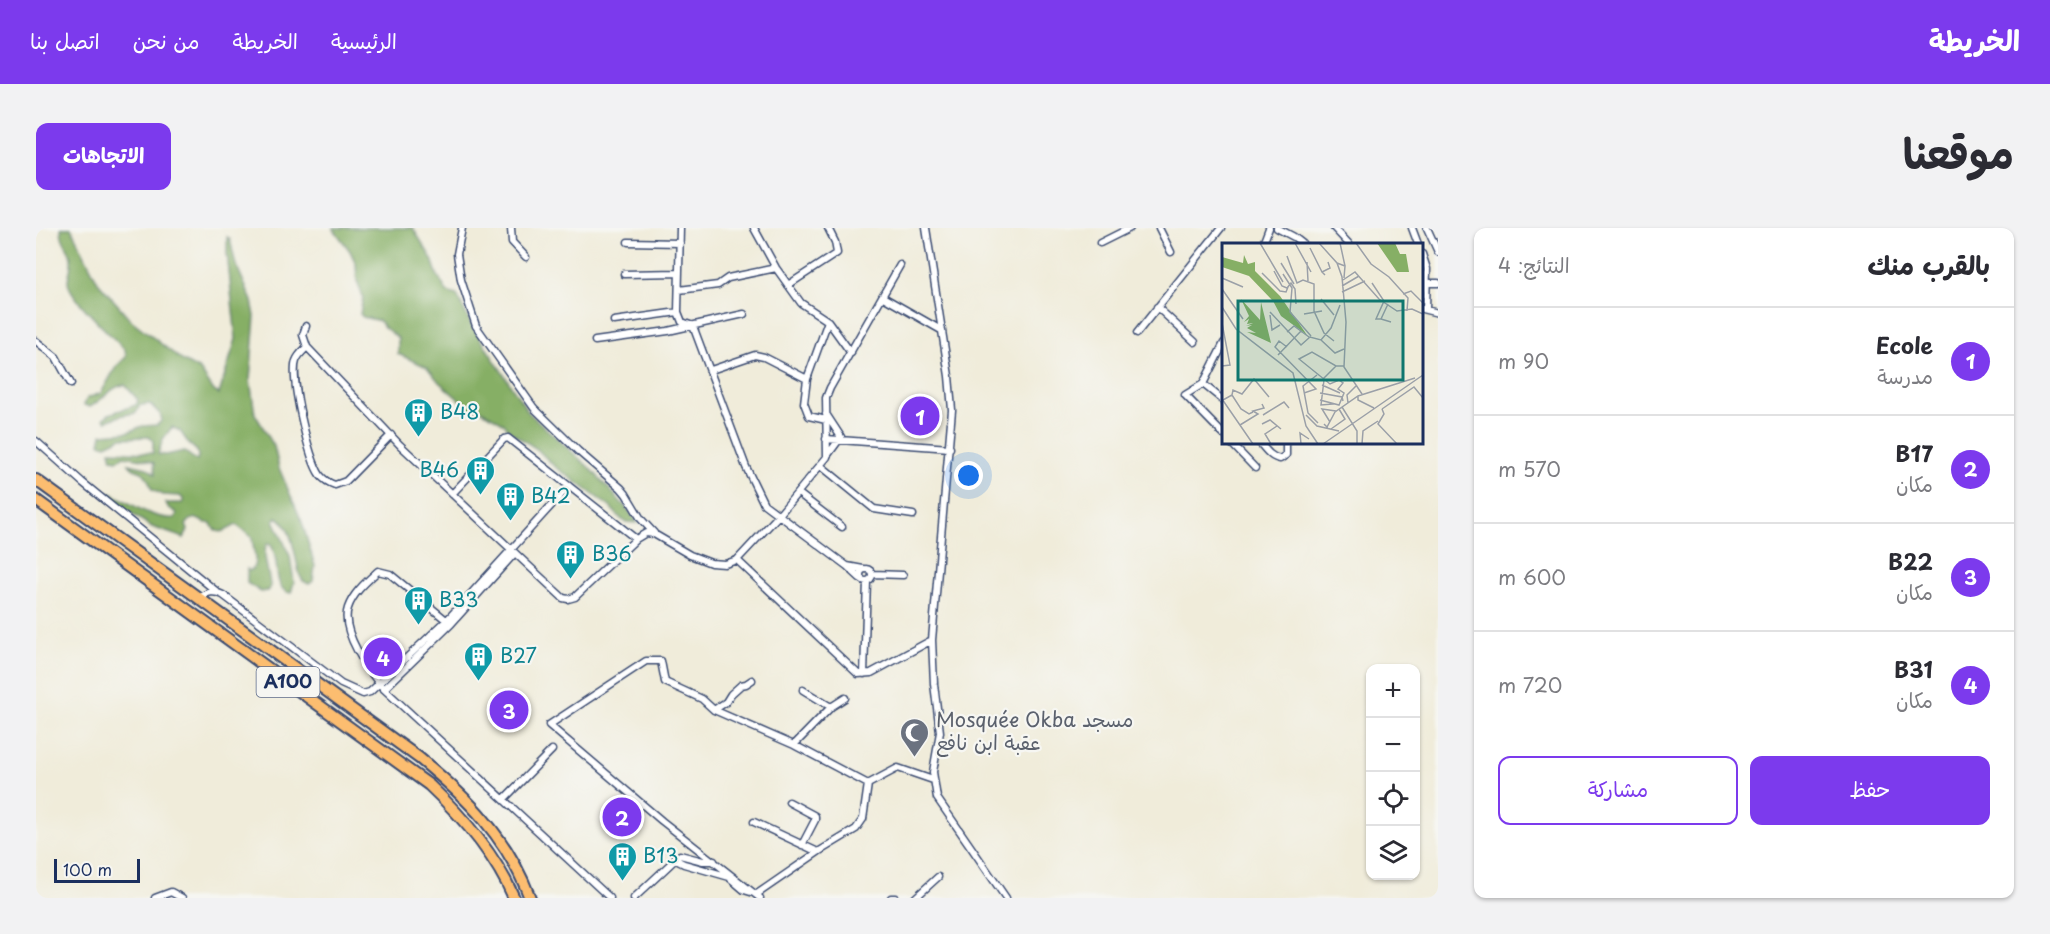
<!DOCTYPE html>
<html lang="ar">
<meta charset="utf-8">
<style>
body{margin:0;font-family:"Playpen Sans","Playpen Sans Arabic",sans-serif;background:#f2f2f3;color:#2b2b33;direction:rtl}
.controls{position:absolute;right:18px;bottom:18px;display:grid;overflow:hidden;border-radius:12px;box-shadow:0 2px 4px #0004}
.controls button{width:54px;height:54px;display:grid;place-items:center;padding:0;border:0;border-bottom:2px solid #e1e1e2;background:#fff;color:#2b2b33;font:30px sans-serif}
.scale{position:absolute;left:18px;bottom:15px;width:86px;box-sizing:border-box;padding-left:6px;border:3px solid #1b2f5e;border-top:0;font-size:16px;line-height:21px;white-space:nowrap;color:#1b2f5e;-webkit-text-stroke:4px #f6f6f2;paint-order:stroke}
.you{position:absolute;left:933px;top:248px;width:21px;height:21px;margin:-15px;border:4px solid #fff;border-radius:50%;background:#1a73e8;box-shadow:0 0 0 9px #1a73e833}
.badge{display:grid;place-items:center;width:39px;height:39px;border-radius:50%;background:#7c3aed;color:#fff;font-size:20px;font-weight:700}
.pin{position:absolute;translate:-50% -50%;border:3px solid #fff;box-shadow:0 2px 6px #0006}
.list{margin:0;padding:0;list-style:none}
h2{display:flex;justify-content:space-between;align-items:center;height:78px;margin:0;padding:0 24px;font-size:26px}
h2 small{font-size:20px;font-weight:400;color:#7c7c81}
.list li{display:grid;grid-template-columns:39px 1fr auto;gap:18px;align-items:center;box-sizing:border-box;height:108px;padding:0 24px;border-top:2px solid #e1e1e2}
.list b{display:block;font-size:22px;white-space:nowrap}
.list p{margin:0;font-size:20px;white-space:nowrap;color:#7c7c81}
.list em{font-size:20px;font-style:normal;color:#7c7c81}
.actions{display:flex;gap:12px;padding:18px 24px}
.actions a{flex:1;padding:14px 0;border:2px solid #7c3aed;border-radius:12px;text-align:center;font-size:21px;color:#7c3aed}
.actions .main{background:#7c3aed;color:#fff}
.icon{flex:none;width:33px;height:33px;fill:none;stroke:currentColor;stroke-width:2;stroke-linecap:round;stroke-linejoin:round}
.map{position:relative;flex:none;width:1402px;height:670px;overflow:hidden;direction:ltr;border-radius:12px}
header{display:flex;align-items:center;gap:36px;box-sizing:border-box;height:84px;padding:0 30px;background:#7c3aed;color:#fff}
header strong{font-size:28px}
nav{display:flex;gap:33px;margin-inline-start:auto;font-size:21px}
.intro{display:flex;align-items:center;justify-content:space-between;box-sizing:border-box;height:144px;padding:0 36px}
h1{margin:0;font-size:42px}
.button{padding:15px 27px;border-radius:12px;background:#7c3aed;color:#fff;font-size:21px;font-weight:700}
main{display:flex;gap:36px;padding:0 36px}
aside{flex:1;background:#fff;border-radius:12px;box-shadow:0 2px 4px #0004}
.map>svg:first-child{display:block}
.forest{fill:#86af65;stroke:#506f62;stroke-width:1.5;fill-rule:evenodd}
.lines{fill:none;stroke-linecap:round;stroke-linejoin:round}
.minor-casing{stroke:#3b4b71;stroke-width:9}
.motorway-casing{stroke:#3b4b71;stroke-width:14}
.minor{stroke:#fff;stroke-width:6}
.motorway{stroke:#fcbd6f;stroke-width:10}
.labels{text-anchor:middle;stroke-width:4.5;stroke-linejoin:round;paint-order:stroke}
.shield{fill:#f6f6f2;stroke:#5d6b8a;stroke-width:1.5}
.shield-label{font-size:18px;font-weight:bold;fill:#1b2f5e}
.culture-label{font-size:20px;fill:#0d838f;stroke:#f6f6f2;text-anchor:start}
.worship-label{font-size:20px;fill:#5b616d;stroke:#f6f6f2;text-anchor:start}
.inset-road{fill:none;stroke:#9ba0a8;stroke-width:1.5}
.view{fill:#0f766e;fill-opacity:0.15;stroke:#0f766e;stroke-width:3}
.inset-edge{fill:none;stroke:#1b2f5e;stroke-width:3}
</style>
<header>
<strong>الخريطة</strong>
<nav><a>الرئيسية</a><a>الخريطة</a><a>من نحن</a><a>اتصل بنا</a></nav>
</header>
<div class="intro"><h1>موقعنا</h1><a class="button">الاتجاهات</a></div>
<main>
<aside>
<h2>بالقرب منك<small>النتائج: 4</small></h2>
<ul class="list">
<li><span class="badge">1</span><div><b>Ecole</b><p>مدرسة</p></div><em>90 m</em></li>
<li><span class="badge">2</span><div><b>B17</b><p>مكان</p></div><em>570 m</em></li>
<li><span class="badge">3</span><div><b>B22</b><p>مكان</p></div><em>600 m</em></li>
<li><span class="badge">4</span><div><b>B31</b><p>مكان</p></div><em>720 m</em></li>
</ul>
<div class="actions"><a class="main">حفظ</a><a>مشاركة</a></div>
</aside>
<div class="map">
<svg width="1402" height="670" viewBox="0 0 1402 670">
<rect width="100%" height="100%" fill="#f6f6f2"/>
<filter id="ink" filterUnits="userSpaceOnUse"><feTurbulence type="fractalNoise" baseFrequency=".0167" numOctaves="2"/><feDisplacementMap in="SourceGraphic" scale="12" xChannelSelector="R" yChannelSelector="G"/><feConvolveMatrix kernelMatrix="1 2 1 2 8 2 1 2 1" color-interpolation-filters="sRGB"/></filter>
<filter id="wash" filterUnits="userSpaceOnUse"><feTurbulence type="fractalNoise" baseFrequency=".008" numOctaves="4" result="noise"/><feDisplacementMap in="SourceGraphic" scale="24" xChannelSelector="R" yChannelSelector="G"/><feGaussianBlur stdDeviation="1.35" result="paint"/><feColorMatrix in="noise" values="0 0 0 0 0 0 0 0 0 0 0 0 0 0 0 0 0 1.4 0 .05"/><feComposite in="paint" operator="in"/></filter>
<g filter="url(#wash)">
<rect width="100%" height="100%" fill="#f0ecda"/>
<!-- forest -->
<path class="forest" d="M25,0h10l27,54 33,38 52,41 17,9 14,21 5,3 17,-55 -9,-86v-16l3,2 5,23 17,39 3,15 -5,64 5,34 19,32 5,22 23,54 13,44 -2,15 -4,3 -6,-3 -3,-5c-5,-16 -7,-50 -23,-59l-3,3 16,36 4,26 -3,11c-20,-3 -10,-32 -20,-48l-4,-1c-6,10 3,30 3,43l-3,4 -6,1 -14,-9v-14l3,2c10,-8 2,-23 2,-34l-16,-12c-9,5 -20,13 -25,-2h-5l-11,-5 -5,2 -4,5 2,5 -4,8 -32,-11 -46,-30 2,-4 4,1c20,9 40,26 63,24l2,-5 -9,-6 -2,-4h17v-4l-3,-3 -17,-1 -11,-5c-3,-7 -4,-14 -10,-18 -7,-3 -9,-2 -13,-8l18,4 8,6 -1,-11c-5,-4 -23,-6 -30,-7l-6,4 -6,-1 -2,-8c12,0 30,2 43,2v-12l-4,-4 -28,1 -15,7 -6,-2 2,-9 26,-2 14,-6 15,-1 5,-5 -2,-6 -10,-10 -10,1 -4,8 -13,2 -17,6 -2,-3 5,-4 27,-9 2,-5 -13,-15c-12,0 -23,16 -35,22l-6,-2 3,-7 14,-5 15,-26 10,-10 -1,-7c-11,-12 -57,-54 -57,-68 0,-9 6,-18 2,-28 -4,-11 -9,-13 -9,-26zM136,199l8,4 9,13 8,7 1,5 -1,5 -13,-10 -18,4 -8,-1 5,-15z
M297,0h80l19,31 5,15 10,18 10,3 15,31 57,87 63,57 37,41 9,12 -12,-1 -5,-3 -11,-12 -57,-42 -16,-16 -28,-18 -4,-7 -24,-14h-10l-32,-28 -12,-15 -29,-13v-16l-14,-11 -4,-6 -17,-4 -3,-3 3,-17 -6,-16 -1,-17 -6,-13z"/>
</g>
<g filter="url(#ink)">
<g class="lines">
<defs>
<path id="minor" d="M426,0l-5,26 4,26 15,46 58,82 44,43 43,37 5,6 15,25 13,14
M475,0l1,14 14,15
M644,0l-2,84 4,10 11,4 53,141 18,37 83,62
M718,0l22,40 25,35 27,18 23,32
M890,0l23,148 3,34 -20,230 2,44 6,48 -7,40 4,26 69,100
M1123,0l12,24
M1241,0l17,9 9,7
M1298,0l15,16
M1376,0l6,16
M1391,0l11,24
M592,14l52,1
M1064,15l30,-15
M1227,16l6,-16
M1386,26l5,15 -1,41
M588,46l55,-1
M1390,55h12
M752,57l49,-32 -2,-11 -7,-14
M643,62l39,-5 10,-7 48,-10
M847,69l58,33
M1121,79l38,35
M1386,81l16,4
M578,93l64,-9
M270,98l-3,9 4,12 93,98 163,153 5,1 7,-2 61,-58 10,-6 8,1 36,21 21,8 14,1 12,-4 42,-45 48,-58 -1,-59 4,-10 70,-123
M1101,105l84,-105
M0,113l20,16 15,27
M559,113l73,-10 76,-17
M1188,115l-21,41 21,17
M271,119c-4,4 -9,8 -11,14 -6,17 13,99 24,114 4,5 9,8 15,10l11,-4 45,-46
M675,142l44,-15 9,2 43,22
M1167,156l-18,11 39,40
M790,186l15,23 -14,19
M790,192l-17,-4 -5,-13 3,-24 21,-58
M790,211l124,9
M0,213l46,41 134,109
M1194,214l25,26
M1223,214c6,7 12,16 21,17l6,-4v-13
M784,237l54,44 39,6
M762,265l44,34
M416,266l52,-55 4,-1 128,101
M701,332l121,114 13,-1 61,-33
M824 347a6 6 0 1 1 12 0a6 6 0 1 1-12 0Z
M836,346l31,1
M824,350l-13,-12 16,3
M163,370c9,-6 14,-8 24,-3l118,89 22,10 7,-2 77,-72 122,-134
M415,396l-61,-50 -12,-3c-12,11 -25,22 -30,37 -8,23 21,64 36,81l226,209
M828,446l3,-93
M348,461l67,-65 63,-70
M767,462l28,17
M678,482l12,-8 5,-8 10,-9 5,-1 6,-4
M758,517l37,-38 14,-9
M832,556l30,-16 35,12
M468,571l48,-49
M753,574l26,14v4l-13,25
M718,594l64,30
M638,631l10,5 49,14
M694,650l14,12 13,4 61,-42 38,-23 7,-10 5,-35
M119,670l16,-6 11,6
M598,670l46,-43 23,6h11
M724,670l-98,-77 -113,-96 97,-64h15l4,21 37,17 12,11 80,35 74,39
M855,670h4
M879,670l23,-21"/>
<path id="motorway" d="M0,252l383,278c49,40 88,79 111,140
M0,272l393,285c34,32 66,69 85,113"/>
</defs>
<!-- minor casing -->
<use href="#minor" class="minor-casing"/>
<!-- motorway casing -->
<use href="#motorway" class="motorway-casing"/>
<!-- minor -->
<use href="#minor" class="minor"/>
<!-- motorway -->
<use href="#motorway" class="motorway"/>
</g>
</g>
<!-- icons -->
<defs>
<symbol id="building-pin" viewBox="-11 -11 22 30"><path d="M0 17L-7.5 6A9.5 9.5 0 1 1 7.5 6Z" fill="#0f9aa8" stroke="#f6f6f2"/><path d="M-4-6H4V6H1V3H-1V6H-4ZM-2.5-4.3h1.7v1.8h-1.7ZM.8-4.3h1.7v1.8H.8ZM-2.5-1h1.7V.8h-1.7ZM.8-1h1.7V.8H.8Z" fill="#fff"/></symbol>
<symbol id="mosque-pin" viewBox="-11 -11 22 30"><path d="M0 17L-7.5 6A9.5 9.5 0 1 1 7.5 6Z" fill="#6b7280" stroke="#f6f6f2"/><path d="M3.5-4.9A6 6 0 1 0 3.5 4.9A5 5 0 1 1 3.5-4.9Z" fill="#fff"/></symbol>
</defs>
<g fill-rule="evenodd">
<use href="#building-pin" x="366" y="168" width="33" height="45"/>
<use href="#building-pin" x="428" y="226" width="33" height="45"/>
<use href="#building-pin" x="458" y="252" width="33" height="45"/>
<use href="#building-pin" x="518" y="310" width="33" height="45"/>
<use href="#building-pin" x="366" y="356" width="33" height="45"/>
<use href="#building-pin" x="426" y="412" width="33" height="45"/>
<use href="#mosque-pin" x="862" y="488" width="33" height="45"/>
<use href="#building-pin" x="570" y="612" width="33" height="45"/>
</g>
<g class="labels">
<!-- shield labels -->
<rect class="shield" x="220.5" y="439" width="63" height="30" rx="4.5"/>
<g class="shield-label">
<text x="252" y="460">A100</text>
</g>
<!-- culture labels -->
<g class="culture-label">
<text x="404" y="191">B48</text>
<text x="423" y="249" text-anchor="end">B46</text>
<text x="495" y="275">B42</text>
<text x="556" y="333">B36</text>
<text x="403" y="379">B33</text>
<text x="464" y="435">B27</text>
<text x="607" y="635">B13</text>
</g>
<!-- worship labels -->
<g class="worship-label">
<text x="900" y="499">Mosquée Okba مسجد<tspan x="900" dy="23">عقبة ابن نافع</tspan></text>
</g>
</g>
<!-- overview -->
<g transform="translate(1186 15)">
<rect width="201" height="201" fill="#f0ecda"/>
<path d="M155,0h18l5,11h6l3,18h-12zM22,12l4,9 7,-2v9l25,25 27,39 -26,-19 -8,-15 -24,-25 -27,-9v-10l21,6zM19,56l19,21 1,-18 10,41 -24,-11 9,1 -9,-5 5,-3 -6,1 7,-3 -6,1 2,-5 -5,3 5,-6z" fill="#86af65"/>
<path class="inset-road" d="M38,0l23,39M73,0l16,29M97,0l18,20 5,14 4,45 -2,45 18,27M118,0l5,23M134,0l15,21 18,13 19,21 -1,13M88,5l12,24M65,13l10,27 6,-3 11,4v27l10,22 10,8M85,19l1,19M59,20l13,21M115,20l8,3 -1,12M52,28l8,15 5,2 4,-5 4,6 1,15M40,30l18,18 6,1 2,-5M61,31l9,14 -2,24 21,24M103,32l-3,-3 8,-4 -2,-6M0,35l21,9M121,37l12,-8 24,27 18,12 15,-2 11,5M150,40l12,18 -8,18h5M120,43l17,-10M0,46l21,30M120,49l23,-11M181,51l8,-3 12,12M99,56l13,16M166,61l-7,15 10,3M0,64l14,22 57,44 13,53 12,18M48,69l31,33 9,-8 11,3 10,-12 9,-23M82,71l18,-3M48,72l2,15 8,-5M0,80l8,42 -8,1M65,89l7,-6 15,11M99,97l14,13 9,-4M65,104l-8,-6 -4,6 41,42 -12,4M56,112l23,-24M95,132l-14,11 5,27 10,10M101,136l13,-13M102,137l-3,25 12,-1M100,142l18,8M98,150l22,4 1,4M10,152l9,14 8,5 4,-2M136,153v4l16,8M0,156l31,45M1,157l9,-5 1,-5 9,4 12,-15 15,18M98,157l19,5 5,-12 -6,-4 5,-6 -4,-3 -9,4 -31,-25 13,-7 24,14h8M126,160l-1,-8 10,-10M120,164l15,24v13M160,166l32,-22 9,11M160,166l2,5 -6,10 19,20M41,172l21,-13 5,6M84,172l11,11 22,5M108,179l-8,-13 14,2M40,181l8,-4 11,9M102,181l3,3 8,-15 23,-16 57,-18M18,182l18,-11 -5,-3 11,-3 -2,-4M109,186l14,-10 -6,-10M49,201l-6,-10 12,-8M79,201l-1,-11 9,6M101,201l100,-69M140,201l1,-13 15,-10"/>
<path class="view" d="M16,58h165v79h-165z"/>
<rect width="201" height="201" class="inset-edge"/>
</g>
</svg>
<div class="controls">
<button>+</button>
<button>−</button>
<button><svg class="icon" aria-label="locate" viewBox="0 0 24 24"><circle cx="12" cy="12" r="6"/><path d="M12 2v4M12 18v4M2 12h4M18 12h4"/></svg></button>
<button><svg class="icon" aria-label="layers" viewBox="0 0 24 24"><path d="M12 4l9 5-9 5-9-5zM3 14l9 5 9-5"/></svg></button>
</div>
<div class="scale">100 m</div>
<div class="you"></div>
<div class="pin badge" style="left:884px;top:188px">1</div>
<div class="pin badge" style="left:586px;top:589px">2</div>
<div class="pin badge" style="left:473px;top:482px">3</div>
<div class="pin badge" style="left:347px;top:429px">4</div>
</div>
</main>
